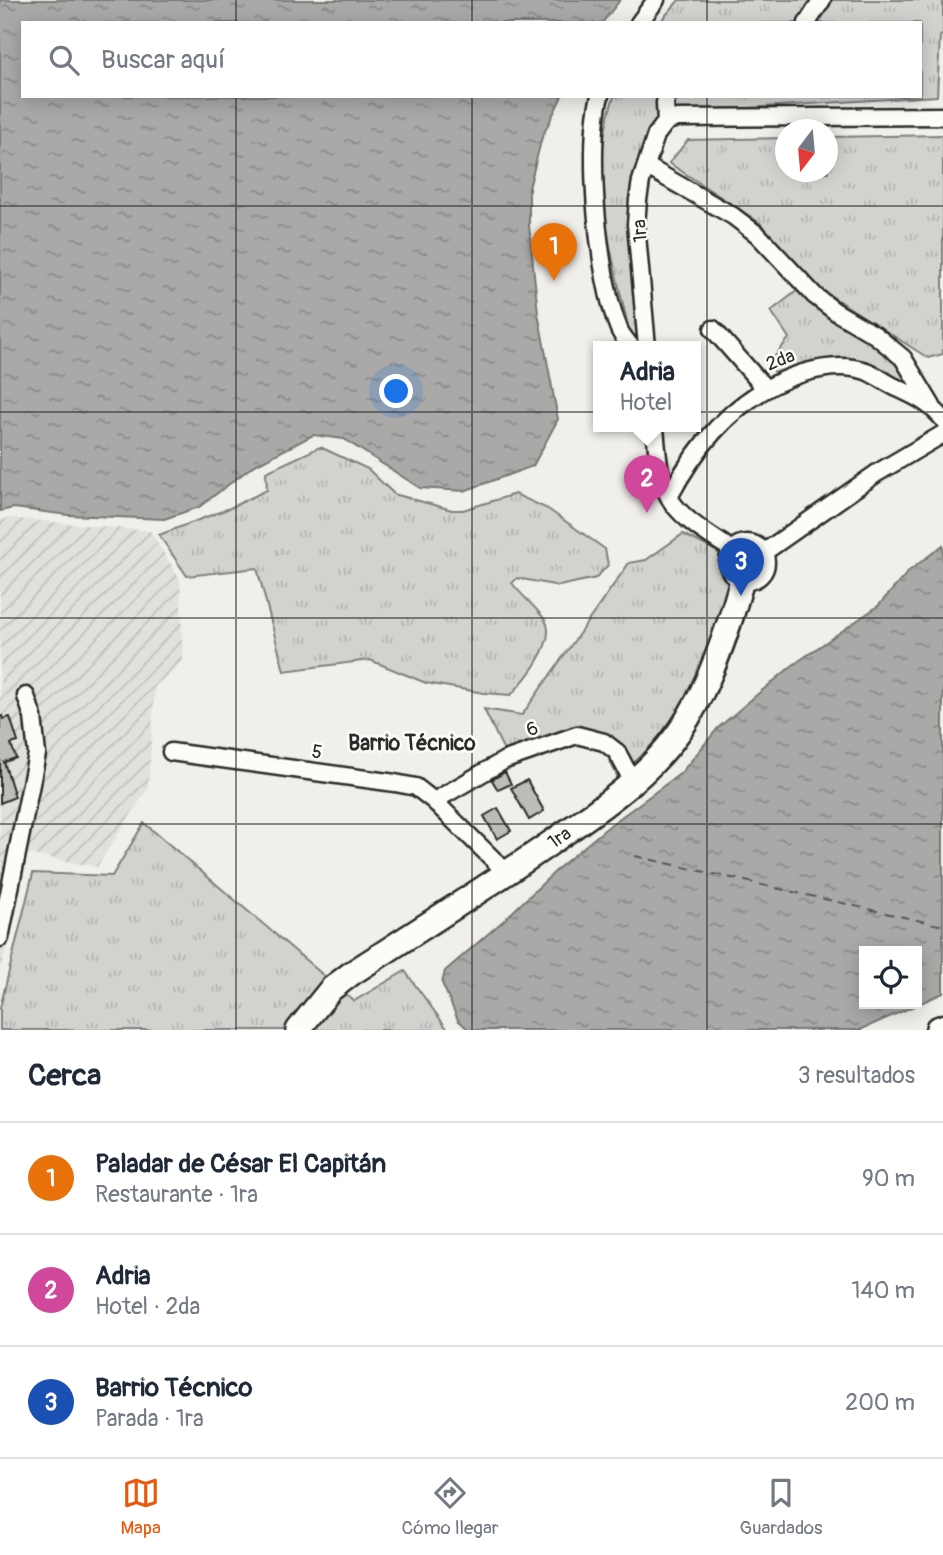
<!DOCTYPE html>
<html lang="es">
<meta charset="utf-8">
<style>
body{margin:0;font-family:Pangolin,sans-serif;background:#f2f2f3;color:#1f2937}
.controls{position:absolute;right:21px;bottom:21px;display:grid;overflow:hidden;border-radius:0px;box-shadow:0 4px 18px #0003}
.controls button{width:63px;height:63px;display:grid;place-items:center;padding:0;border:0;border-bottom:2px solid #e0e1e3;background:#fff;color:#1f2937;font:35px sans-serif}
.compass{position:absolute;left:775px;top:119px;width:63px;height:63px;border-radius:50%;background:#fff;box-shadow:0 4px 18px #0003;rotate:196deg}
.you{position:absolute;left:397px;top:392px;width:24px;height:24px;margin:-18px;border:5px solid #fff;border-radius:50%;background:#1a73e8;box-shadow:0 0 0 10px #1a73e833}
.badge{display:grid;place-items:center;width:46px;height:46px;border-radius:50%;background:#ea580c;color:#fff;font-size:23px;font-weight:700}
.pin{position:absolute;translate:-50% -58px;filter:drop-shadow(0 2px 4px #0008)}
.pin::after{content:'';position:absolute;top:37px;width:24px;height:21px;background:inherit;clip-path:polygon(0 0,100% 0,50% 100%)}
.popup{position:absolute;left:593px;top:341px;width:108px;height:91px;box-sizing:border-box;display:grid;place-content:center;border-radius:0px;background:#fff;filter:drop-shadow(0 2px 5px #0005);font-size:23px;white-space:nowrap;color:#747a83}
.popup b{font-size:26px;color:#1f2937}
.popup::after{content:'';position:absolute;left:50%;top:100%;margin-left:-14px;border:14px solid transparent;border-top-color:#fff}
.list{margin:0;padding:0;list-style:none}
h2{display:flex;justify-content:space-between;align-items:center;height:91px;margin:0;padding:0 28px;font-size:30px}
h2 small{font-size:23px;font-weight:400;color:#747a83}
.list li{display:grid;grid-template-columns:46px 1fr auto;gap:21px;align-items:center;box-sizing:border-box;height:112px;padding:0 28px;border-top:2px solid #e0e1e3}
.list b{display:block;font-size:26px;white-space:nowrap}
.list p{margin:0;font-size:23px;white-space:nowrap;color:#747a83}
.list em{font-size:23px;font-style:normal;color:#747a83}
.icon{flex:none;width:38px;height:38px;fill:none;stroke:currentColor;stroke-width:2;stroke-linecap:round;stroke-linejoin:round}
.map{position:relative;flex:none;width:943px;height:1030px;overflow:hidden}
.search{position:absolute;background:#fff;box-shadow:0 4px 18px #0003;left:21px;right:21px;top:21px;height:77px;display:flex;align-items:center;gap:18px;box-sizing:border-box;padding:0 24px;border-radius:0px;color:#747a83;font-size:26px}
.sheet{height:427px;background:#fff}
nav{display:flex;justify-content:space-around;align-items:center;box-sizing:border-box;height:98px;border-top:2px solid #e0e1e3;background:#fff;font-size:19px;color:#747a83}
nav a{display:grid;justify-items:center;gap:4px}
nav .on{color:#ea580c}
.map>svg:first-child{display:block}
.industrial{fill:url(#industrial-furrows)}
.grass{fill:url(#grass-tufts);stroke:#7f7e7d;stroke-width:2}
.water{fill:url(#water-ripples);stroke:#777775;stroke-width:2;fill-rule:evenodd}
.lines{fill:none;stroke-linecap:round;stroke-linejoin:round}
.ferry{stroke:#575756;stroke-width:2;stroke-dasharray:9 7;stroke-linecap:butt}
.building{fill:#bdbcb8;stroke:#2b2b2b;stroke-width:2}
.street-casing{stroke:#2b2b2b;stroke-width:21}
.secondary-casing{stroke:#2b2b2b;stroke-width:28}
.street{stroke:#fdfcf7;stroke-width:16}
.secondary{stroke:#fdfcf7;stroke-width:23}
.grid{fill:none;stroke:#2b2b2b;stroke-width:2;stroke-opacity:0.55}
.labels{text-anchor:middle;stroke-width:5;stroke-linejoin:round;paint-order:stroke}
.street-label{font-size:19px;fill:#2b2b2b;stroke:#fdfcf7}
.neighbourhood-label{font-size:21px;font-weight:bold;fill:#2b2b2b;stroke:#fdfcf7}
</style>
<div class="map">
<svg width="943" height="1030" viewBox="0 0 943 1030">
<defs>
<pattern id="industrial-furrows" width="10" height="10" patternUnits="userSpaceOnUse" patternTransform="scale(1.75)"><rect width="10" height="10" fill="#e1e0dc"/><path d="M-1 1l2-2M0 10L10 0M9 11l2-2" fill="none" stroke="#c1c0bd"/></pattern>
<pattern id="grass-tufts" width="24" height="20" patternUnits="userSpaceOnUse" patternTransform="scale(1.75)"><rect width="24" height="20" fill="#d3d2cf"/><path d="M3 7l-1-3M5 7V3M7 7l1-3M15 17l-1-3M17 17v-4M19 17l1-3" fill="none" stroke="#b5b4b2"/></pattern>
<pattern id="water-ripples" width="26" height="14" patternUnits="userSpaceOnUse" patternTransform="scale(1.75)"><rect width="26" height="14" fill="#aaa9a7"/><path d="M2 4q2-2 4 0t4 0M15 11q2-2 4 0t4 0" fill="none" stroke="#8b8a88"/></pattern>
</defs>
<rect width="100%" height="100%" fill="#f0efeb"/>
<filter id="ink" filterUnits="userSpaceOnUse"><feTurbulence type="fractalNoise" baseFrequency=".0143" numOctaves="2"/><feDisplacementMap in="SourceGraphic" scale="14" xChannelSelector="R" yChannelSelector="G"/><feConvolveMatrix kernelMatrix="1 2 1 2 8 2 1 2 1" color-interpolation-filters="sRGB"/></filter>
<g filter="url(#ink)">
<!-- industrial -->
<path class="industrial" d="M9,518l141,13 30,48 3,82 -28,26 -7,101 -51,79 -69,-13 -28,117v-451z"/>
<!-- grass -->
<path class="grass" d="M679,0h264v35l-3,1 -3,60 -252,16 -30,11 -18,49 4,165 -6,4 -5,-6c-17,-78 -44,-160 -16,-239h306v-73h-261z
M943,135v219l-15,4 -123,-79 -45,-56 -91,-60 19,-23 97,-2 1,34h42v-35z
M798,290c35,30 79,49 110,84l-1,7 -4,4 -30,-19 -24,-7 -43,3 -30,11 -8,-8 21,-27 -18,-27z
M320,447l48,22 26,25 58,16h11l52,-16 33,15 57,40 3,16 -12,13 -37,8 -42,-8 -5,5c10,13 24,24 33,37 13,21 -20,60 -34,75l-27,-2 -58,-10 -56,-23 -86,11 -27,-103 -70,8 -28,-41 71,-27 37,-18 -1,-18z
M683,534l37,19v16l10,17 -25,75 -33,65 -52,56 -15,-31 -28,-23 -70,29 -23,-48 38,6 107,-152 17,-3z
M144,823l210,178 51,-30 43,59h-448v-22l33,-135 79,3z"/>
<!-- water -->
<path class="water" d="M0,0h620l-18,23h-579v73h539l-20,41 -13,51v37l9,88 20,106 -25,47 -69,25 -44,-3 -76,-49 -31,-4 -60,31 -54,41 -35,12 -96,-4 -54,-7 -14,3z
M943,545v448l-83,37h-391l-11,-10 -16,-37 3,-12 58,-50 58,-55 48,-40 72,-53 37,-45 35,-30 40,-33 85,-59 31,-35zM864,951h53v53h-53z"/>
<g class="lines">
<!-- ferry -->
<path class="ferry" d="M635,856l308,70"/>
</g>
<!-- building -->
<path class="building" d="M2,716l1,3 7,-2 8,25 -7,2 5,14 -12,4 11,35 -15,6v-86z
M505,772l6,12 -13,6 -6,-10z
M527,780l17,31 -15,9 -18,-32z
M498,808l13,23 -14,8 -13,-23z"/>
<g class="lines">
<defs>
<path id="street" d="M639,23l17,-23
M807,23l15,-23
M600,96c-14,51 -2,184 19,233 2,6 8,12 12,18
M666,122l-1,-19 2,-7
M646,166l87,50 25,19 57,61 21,16 39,23 28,23 29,48
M713,329l52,59
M647,347l-11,-123 2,-24 3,-19 15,-46 10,-13 11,-4 266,-2
M655,427c2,23 3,49 14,70 12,23 43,39 63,53
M669,497c29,-55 72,-105 134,-124 20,-6 43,-9 63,-2 10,4 19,11 29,16 19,9 34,15 48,32
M728 562a19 19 0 1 1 38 0a19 19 0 1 1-38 0Z
M763,553l114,-80 66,-39
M171,752l224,31 21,4 18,14 73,72
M434,801l71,-41 72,-25 27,7 13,10 16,30
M0,938l37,-184 -4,-37 -7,-21
M934,1030l1,-4 8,-3"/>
<path id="secondary" d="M298,1030l33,-41 21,-16c67,-43 134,-85 200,-131 50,-35 104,-70 136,-124 25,-42 41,-91 54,-138"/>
</defs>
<!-- street casing -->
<use href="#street" class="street-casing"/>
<!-- secondary casing -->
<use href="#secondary" class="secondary-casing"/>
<!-- street -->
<use href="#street" class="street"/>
<!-- secondary -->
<use href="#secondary" class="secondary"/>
</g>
</g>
<!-- grid -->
<path class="grid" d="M236,0v23M472,0v23M707,0v23M236,96v934M472,96v934M707,96v934M0,206h943M0,412h943M0,618h943M0,824h943"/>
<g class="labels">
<!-- street labels -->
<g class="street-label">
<text transform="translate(639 231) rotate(-94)" y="7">1ra</text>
<text transform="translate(780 359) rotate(-21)" y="7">2da</text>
<text transform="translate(532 728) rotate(-19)" y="7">6</text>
<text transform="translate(317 751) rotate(8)" y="7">5</text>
<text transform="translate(559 837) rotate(-35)" y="7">1ra</text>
</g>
<!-- neighbourhood labels -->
<g class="neighbourhood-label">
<text x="412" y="750">Barrio Técnico</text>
</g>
</g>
</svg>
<div class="controls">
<button><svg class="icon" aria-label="locate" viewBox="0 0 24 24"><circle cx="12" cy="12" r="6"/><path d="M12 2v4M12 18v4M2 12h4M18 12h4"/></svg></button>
</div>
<svg class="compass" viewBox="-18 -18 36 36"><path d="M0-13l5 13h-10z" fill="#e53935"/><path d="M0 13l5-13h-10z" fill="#747a83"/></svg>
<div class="you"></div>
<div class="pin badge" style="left:554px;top:281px;background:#e8710a">1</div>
<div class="pin badge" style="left:647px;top:513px;background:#d1479c">2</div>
<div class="popup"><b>Adria</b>Hotel</div>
<div class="pin badge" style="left:741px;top:596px;background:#1a4fb4">3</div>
<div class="search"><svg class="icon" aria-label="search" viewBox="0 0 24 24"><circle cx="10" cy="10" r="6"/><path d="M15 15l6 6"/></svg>Buscar aquí</div>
</div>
<section class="sheet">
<h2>Cerca<small>3 resultados</small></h2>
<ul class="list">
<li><span class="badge" style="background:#e8710a">1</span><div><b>Paladar de César El Capitán</b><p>Restaurante · 1ra</p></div><em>90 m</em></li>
<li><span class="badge" style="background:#d1479c">2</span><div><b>Adria</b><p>Hotel · 2da</p></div><em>140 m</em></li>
<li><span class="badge" style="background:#1a4fb4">3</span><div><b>Barrio Técnico</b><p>Parada · 1ra</p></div><em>200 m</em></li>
</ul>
</section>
<nav>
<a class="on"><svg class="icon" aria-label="map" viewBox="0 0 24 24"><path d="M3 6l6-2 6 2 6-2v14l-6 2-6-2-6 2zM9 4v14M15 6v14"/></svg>Mapa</a>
<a><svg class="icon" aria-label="directions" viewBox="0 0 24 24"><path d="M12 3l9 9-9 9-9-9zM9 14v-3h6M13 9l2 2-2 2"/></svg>Cómo llegar</a>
<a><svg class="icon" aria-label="saved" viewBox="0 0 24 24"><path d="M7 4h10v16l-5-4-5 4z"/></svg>Guardados</a>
</nav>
